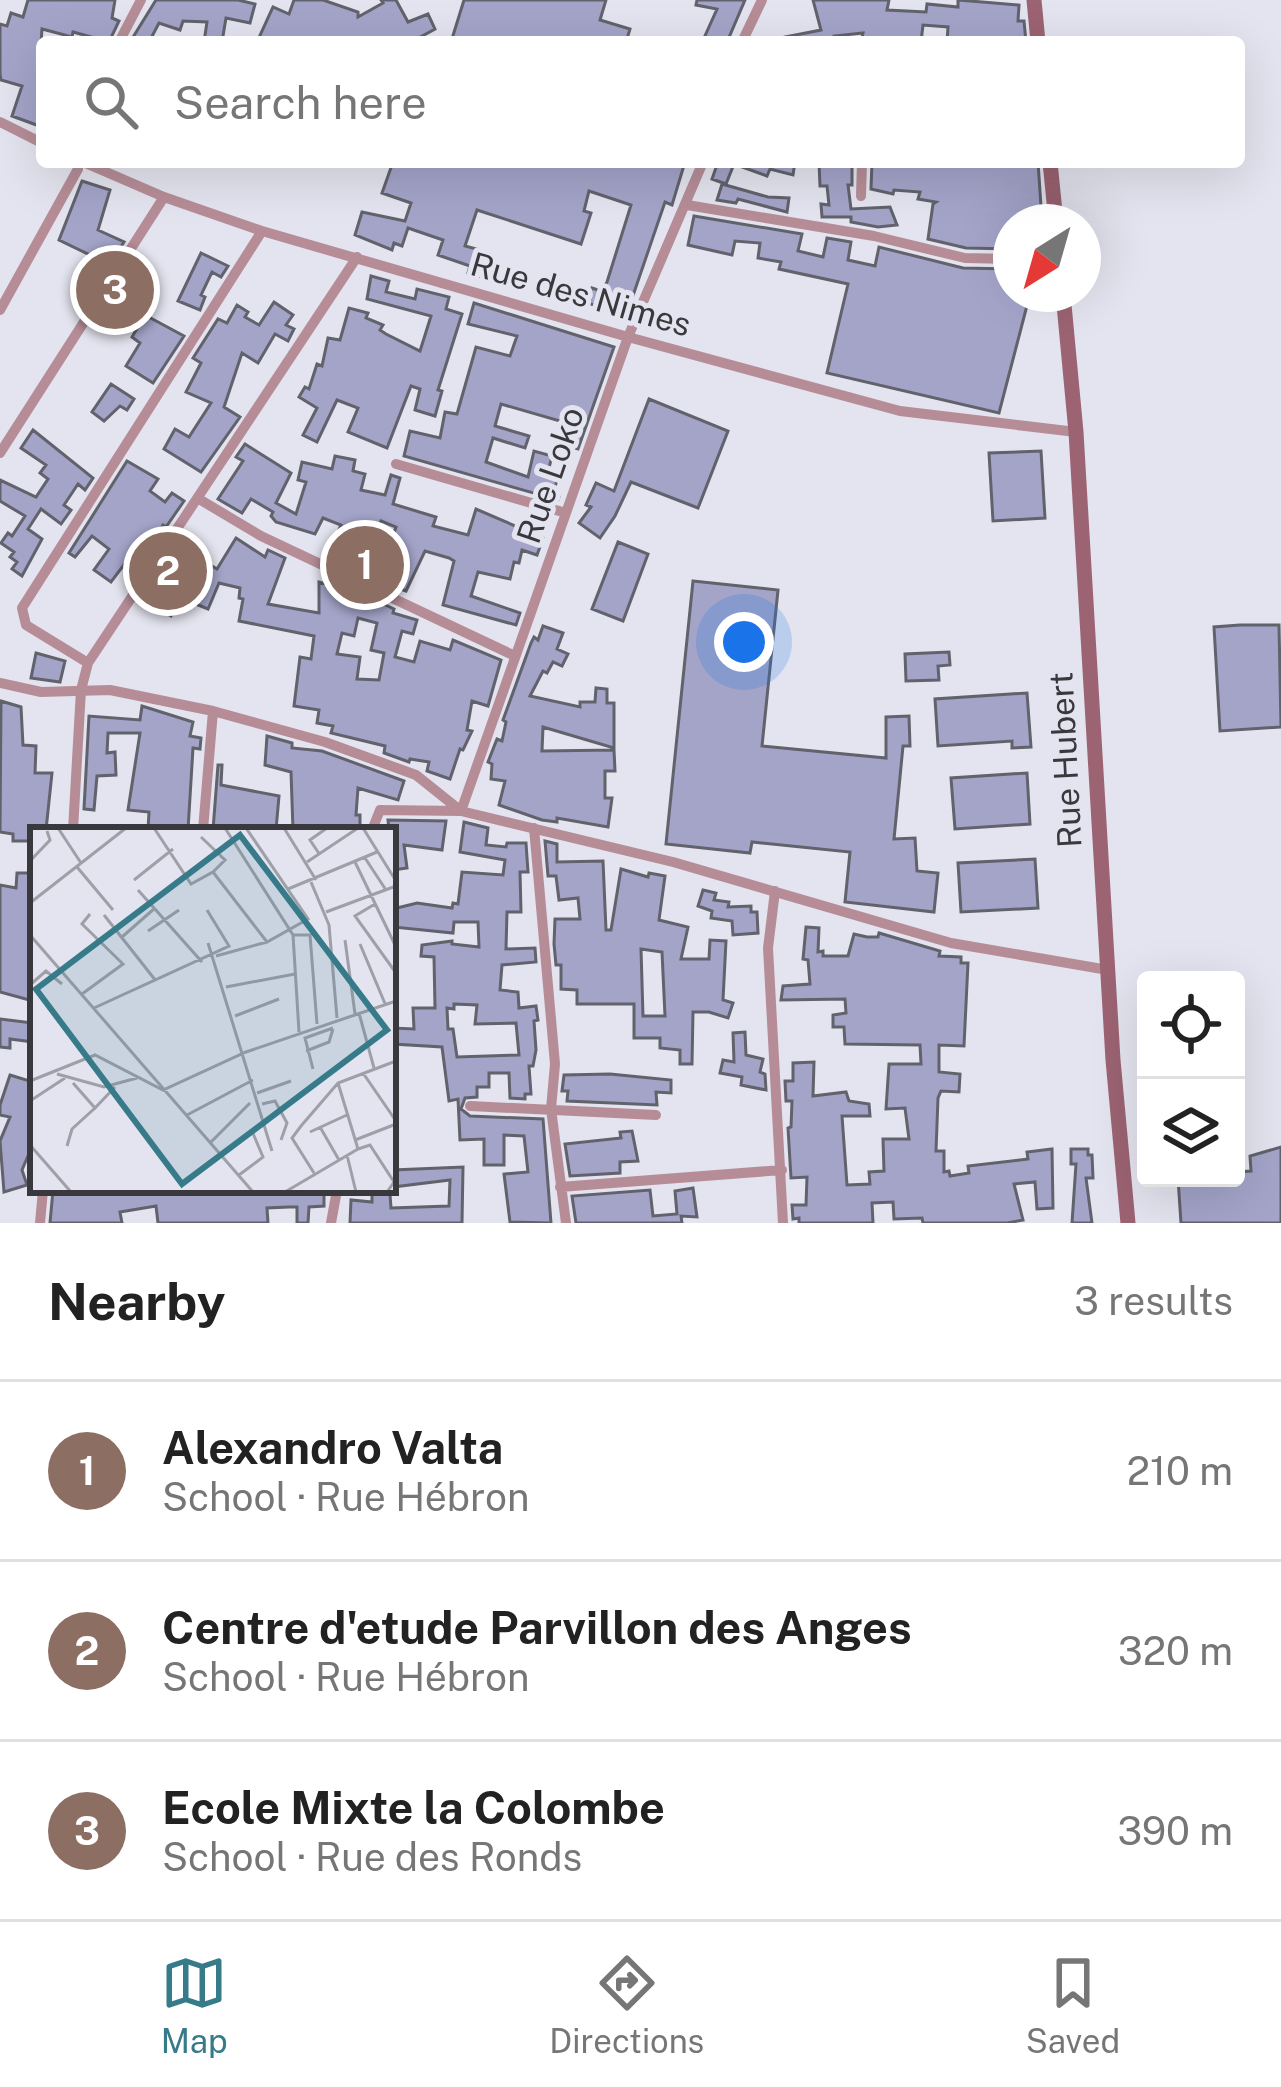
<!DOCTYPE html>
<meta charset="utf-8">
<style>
body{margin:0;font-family:"Public Sans",sans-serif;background:#f2f2f2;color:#222}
.controls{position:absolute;right:36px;bottom:36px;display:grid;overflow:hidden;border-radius:12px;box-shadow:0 12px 48px #0002}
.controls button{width:108px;height:108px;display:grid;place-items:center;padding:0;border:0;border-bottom:3px solid #e0e0e0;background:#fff;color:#222;font:60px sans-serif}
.compass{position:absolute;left:993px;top:204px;width:108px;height:108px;border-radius:50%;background:#fff;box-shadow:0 12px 48px #0002;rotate:217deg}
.you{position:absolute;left:744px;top:642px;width:42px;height:42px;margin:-30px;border:9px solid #fff;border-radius:50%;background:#1a73e8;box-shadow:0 0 0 18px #1a73e833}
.badge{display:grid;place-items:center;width:78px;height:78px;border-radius:50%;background:#377b8a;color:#fff;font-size:39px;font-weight:700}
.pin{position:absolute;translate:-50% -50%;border:6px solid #fff;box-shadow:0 3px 12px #0006}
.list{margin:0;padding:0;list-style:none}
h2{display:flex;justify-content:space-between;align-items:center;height:156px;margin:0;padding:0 48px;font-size:51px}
h2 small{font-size:39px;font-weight:400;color:#767676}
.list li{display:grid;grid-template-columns:78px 1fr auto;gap:36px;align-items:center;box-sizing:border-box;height:180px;padding:0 48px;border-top:3px solid #e0e0e0}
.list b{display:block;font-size:45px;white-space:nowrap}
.list p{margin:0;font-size:39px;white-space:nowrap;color:#767676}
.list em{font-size:39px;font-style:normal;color:#767676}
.icon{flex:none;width:66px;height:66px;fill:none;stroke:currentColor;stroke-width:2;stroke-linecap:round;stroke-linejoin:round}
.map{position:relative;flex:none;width:1281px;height:1223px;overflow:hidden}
.search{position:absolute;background:#fff;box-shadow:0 12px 48px #0002;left:36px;right:36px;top:36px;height:132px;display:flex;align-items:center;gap:30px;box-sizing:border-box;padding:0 42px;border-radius:12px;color:#767676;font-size:45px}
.sheet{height:696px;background:#fff}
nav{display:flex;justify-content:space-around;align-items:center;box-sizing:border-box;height:168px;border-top:3px solid #e0e0e0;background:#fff;font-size:33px;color:#767676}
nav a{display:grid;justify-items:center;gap:6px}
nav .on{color:#377b8a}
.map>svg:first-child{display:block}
.building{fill:#a3a4c8;stroke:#61626c;stroke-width:3;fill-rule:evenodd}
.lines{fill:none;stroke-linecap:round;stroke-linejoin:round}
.street{stroke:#b68d97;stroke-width:10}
.secondary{stroke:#9c6372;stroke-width:15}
.labels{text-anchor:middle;stroke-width:10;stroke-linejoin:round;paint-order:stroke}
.street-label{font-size:33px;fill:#38383d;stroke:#e3e4ef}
.inset-road{fill:none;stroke:#9f9fa8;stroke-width:3}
.view{fill:#377b8a;fill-opacity:0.15;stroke:#377b8a;stroke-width:6}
.inset-edge{fill:none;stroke:#38383d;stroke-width:6}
</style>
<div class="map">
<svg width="1281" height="1223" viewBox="0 0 1281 1223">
<rect width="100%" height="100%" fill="#e3e4ef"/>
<!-- building -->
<path class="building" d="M28,0h87l-3,18 7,3 -10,21 -36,-10 -1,5 -30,-8 -3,44 3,2v52l-30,-11 10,-30 -21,-6 -1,-6v-50l7,2 4,-13 12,4z
M156,0h82l17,4 -5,19 -24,-5 -4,24h-18l3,-20 -24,-1 -3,9 -21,-7 -10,19h-19z
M294,0h29l35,12v5l25,-14 -2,-3h15l12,22 20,-8 7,15 -24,13h-154l16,-35 16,7z
M464,0h142l-6,20 30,9 -4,13h-175z
M697,0h48l-18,42 -23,-4 13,-29 -21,-4z
M813,0h76l-2,10 39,2 1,-8 31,3v-7l61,5 -1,16h6l2,21h-79l1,-15 -25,-2 -2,17h-60l2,-9 -29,3v6h-49v-5l36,-7z
M393,162h292l-13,43 -7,-3 -39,114 -38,-13 4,-15 9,3 6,-9 24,-77 -42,-14 -5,20 7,2 -10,31 -104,-34 -12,36 19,5 -3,9 38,11 -5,16 -46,-14 2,-7 -32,-11 5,-15 -35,-12 -6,18 -8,-3 -2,7 -37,-15 7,-23 43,9 6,-18 -29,-10z
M718,162h77l-2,13 -23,-6 -3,7 -33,-12 -8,20 -14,-5z
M819,162h33v23h-4l3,24 39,-2 7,18 -19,2 -27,-5v-5h-29l-1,-13 8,1 -2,-19h-7z
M872,162h166l4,59 -31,1v27l-45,-1 -38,-9 5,-35 3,-2 -18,-3 2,-7 -26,-2 -1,4 -22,-5z
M82,181l28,9 -12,40 26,12 -27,42 -15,-6 10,-22 -33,-16z
M722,184l46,13 21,1 -2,14 -49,-13 -2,4 -19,-3z
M694,216l108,18 -4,17 25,6 4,-19 24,4 -3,18 27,6 4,-19 84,21 48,1v25h19l-31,119 -172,-40 21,-89 -69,-15 2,-7 -23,-4 2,-15 -25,-2 -3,14 -44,-10z
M201,253l27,13 -7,11 -9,-5 -11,23 4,2 -5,13 -22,-9z
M371,276l18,5 -3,11 29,7 2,-10 32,8 -3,12 16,5 -24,76 4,1 -7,25 -20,-6 5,-21 -9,-3 -24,62 -39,-16 10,-24 -21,-8 -20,42 -14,-7 14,-27 -18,-11 6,-10 4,2 8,-25 5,2 6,-28 12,2 9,-32 19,5 -2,5 17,7 -3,5 6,4 34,17 11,-35 -64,-17z
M274,302l19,13 -7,10 8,4 -6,12 -13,-7 -17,29 -16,-10 -18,54 16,10 -39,55 -37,-23 11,-20 14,8 22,-34 -25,-11 15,-29 -8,-5 25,-39 9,4 10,-18 11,7 -3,5 14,8z
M474,303l140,44 -36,102 -17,-5 6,-21 -66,-19 -6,22 34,10 -4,12 -32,-10 -7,24 42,15 6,-26 18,5 -3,12 11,4 -8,23 7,2 -1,3 -154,-44 6,-25 30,7 5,-26 12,2 19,-67 34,9 7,-20 -49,-12z
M145,315l39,21 -31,47 -27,-17 14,-23 -8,-6z
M111,384l23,15 -7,11 -7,-4 -16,15 -12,-9z
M649,399l79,32 -30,77 -67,-26 -16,34 -15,22 -21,-15 12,-16 -5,-2 10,-22 18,8z
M33,430l60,48 -8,12 -7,-6 -14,21 7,5 -10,14 -20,-15 -13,20 14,10 -20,37 -10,-7 5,-7 -7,-5 4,-5 -13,-9 7,-10 4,3 13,-20 -25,-15v-21l36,17 12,-18 -8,-6 6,-8 -25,-17z
M245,444l46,29 -15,30 20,11 10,-32 -8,-2 4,-18 30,7 3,-13 20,4 -2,11 12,3 -4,16 24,5 6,-20 9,3 -7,26 43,13 -3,9 35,9 8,-26 67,29 -6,17 -15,-5 -3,13 -5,-1 -4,17 -32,-7 -7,24 49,17 -4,12 -73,-20 11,-44 -5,-3 -24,-7 -19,40 -30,-11 20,-53 -15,-6 -21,51 -12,-6 7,-16 -21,-9 7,-16 -18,-7 -8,16 -39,-12 -5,-6 2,-4 -22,-13 -9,14 -19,-11 -5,-3 25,-38 -7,-4z
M1041,451l4,67 -52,3 -4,-68z
M127,461l31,18 -8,12 15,11 7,-9 12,8 -18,26 -3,-2 -27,44 -10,-7 -15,20 -17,-12 15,-21 -17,-13 -17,21 -6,-4z
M236,538l29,19 3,-7 17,8 -17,46 51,9v-31l45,13 30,14 -1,4 24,7 -4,14 -11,-3 -7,26 19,5 6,-21 30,9 3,-10 48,20 -13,46 -16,-5 -5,29 5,1 -9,19 -3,-1 -10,30 -23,-8 2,-9 -19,-3 -1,3 -25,-9 1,-7 -54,-13 2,-7 -16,-3 2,-13 -25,-4 6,-49 11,2 3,-23 -75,-15 4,-22 -4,-1 1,-10 -21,-5 -11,26 -27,-11 -10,18 -22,-13 10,-18 16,9 11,-19 -12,-7 7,-11 14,9 5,-7 17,10zM358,618l19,5 -6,27 13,3 -5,27 -22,-1 3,-22 -23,-3 5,-21 12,3z
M618,542l30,12 -25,67 -31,-12z
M693,581l85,9 -16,156 124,12v-41l23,-1 1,30h-7l-9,93 21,-1 2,33 21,2 -4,39 -89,-10 5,-50 -98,-10 -2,11 -84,-9z
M1240,625h39l2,102 -61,4 -6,-104z
M543,626l20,7 -6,16 11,5 -6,12 -9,-4 -6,11 -4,-2 -13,25 50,11v-5h15l1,-14 11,1v14h7v45l-71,-21 -1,24 72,-1 1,21h-10v27h7l-4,29 -51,-9v4l-15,-2 -43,-15 6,-24 -14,-2 1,-15 -4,-2 9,-23 5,2 4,-19 -3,-2 28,-77 3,-6 4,3z
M949,652l1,13 -12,1 1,14 -33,1 -1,-27z
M36,653l29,8 -5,21 -29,-4z
M1027,693l4,54 -19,1v-7l-74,5 -3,-47z
M1,701l20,6 2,38 13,1 -1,27h17l-6,57h-13v11h-20v-7l-13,-2z
M142,706l51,16 -3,14 11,2 -1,11 -7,-1 -5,82h-40l1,-18 -21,-2 12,-77h-32l-1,20 8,-1 1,23 -19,1 -3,34 -10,-1 5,-93 51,4z
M267,736l25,7v5l30,3 82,30 -6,19 -40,-12 -2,27h4v15h-67l-2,-58 -26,-7z
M218,765h4l-1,20 58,11 -3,34h-63z
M1027,773l3,51 -75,5 -4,-51z
M388,820l58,1 -4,29 -38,-5 3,23 -14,2v-40h-4z
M464,822l24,6 -2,17 20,2 1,-4h19l2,29h-8l1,40h-14l-1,37 29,-1 1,14 -34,3 -2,25 18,2 1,16 17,-2 2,14 -4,1 2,29 -3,16h-4l2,28h-6v5l-15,-1 -1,-25h-20v14h-12v10l-12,1 -4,11 9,7 73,3 8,104 -41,-1 -6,-48 24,-2 -4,-36 -20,-1v30h-20v-26l-24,1 -2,-41 -9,2 -7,-54 -49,-3v-16l21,1 -1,-21h22l-1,-51 -13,-1 1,-11 30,-4v3l27,3 -1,-25h-24l-1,11 -60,-6v-18l24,-6 35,5 1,-5 5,1 4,-32 41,3 2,-15 -45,-8zM454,1004l23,1 -2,19 41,-1 3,32 -62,2 -4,-28h-5l-1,-21 7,1z
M545,841l12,3v18l46,-1 3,69h5l10,-61 27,8 1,-4 16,3 -6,44 29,7 -7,32h28l1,-19 16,1 -3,59 10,3 -5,15 -19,-6h-16l-1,52h-12v-14l-20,-2v-10h-26v-34h-57v-14l-16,-1v-24h-5l-2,-21 1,-25h25l-2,-21 -19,2 -3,-24h-8zM641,949l21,3 3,64h-22z
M1035,859l3,49 -77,4 -3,-49z
M17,873h16v128l-33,-9v-107l16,3z
M703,890l13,3 -2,7 15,2 -1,5 23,-1v6h6l1,21 -25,2 -1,-14 -21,-3 1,-7 -14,-5z
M806,927l13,1 -1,24 5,-1v5h25l6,-22 13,3h11l1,-4 61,18 -1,5 22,1v6h7l-4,83 -25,-1v27l21,2 -1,18 -18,-1 -3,7 -2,53h8v21l5,-1 1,5 19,-3 -1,-7 60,-7 -1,-7 25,-3 1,59 -16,1 -2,-27 -21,2 9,36 -16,3h-84l-1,-5 -28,1 -1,-17 -21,1 1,20h-74v-5l-6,1 -1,-14h14l1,-28 -16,1 -3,-50 3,-1 1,-26h-6l-1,-20h8v-18l21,-1 -1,34 33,-4 3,9 20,3 1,12h-28l5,69 23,-1 -1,-12 15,-1 -1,-32h26l-4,-31 -19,1 3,-45h32l-1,-19 -75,-1 -1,-17h-11v-12l13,-2 -1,-14 -64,1 2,-14 27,-2 -2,-24 -5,-1z
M0,1019l33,4v19l-23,-3v9l-10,-1z
M745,1032l1,23 17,4 -3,13 5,2 1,16 -25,-5 1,-8 -22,-4 3,-13 11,2 -1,-29z
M610,1074l61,6v13l-15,-1 1,13 -90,-4 1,-10h-6l2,-16z
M10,1075l23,7v62l-11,26 5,15 -23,7 -4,-51 10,-24 -10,-2v-10z
M632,1131l6,30 -18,1v11l-50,3 -5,-32 56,-6 -1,-6z
M1281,1147v76h-100l-3,-45h58v-6l15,-1 -1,-15z
M1071,1149h17v6h4l1,23h-7l6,45h-20l4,-59h-5z
M463,1167l-1,56h-112l1,-23 21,2v-8h18l1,14 58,-2 1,-26 -57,7v-17z
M693,1188l4,29 -16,-1 1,7h-106l-4,-27 78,-6 3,26 24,-2 -2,-23z
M53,1190h271v16l-15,1 -1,16h-11v-16h-8l-22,1 1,15h-110l-2,-17 -36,6 2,11h-72z"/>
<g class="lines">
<!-- street -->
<path class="street" d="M119,42l22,-42
M742,42l20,-42
M0,122l42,21
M83,162l81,35 98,34 366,106 272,74 176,21
M861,196l1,-34
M687,205l187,31 91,22 46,1
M0,310l78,-141v-7
M0,453l164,-256
M396,464l170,49
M199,499l62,37 254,120
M88,663l-62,-38 -4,-17 240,-377
M0,683l41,9 69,-2 103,21 112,31 91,33 45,36
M461,811l167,-474 75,-175
M534,828l21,236 -4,45 15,114
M73,830l8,-140 7,-27 269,-406
M203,830l10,-119
M372,830l8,-20 81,1 212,51 278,81 157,27
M775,891l-7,57 15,275
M470,1106l186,9
M560,1187l222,-17
M40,1223l3,-33
M331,1223l6,-33"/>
<!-- secondary -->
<path class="secondary" d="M1034,0l4,42
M1050,162l6,60
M1063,294l13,138 37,628 15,163"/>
</g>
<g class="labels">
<!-- street labels -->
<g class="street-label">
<text transform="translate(581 294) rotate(16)" y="12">Rue des Nimes</text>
<text transform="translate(550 475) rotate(-71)" y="12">Rue Loko</text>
<text transform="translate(1065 760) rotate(-93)" y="12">Rue Hubert</text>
</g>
</g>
<!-- overview -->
<g transform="translate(30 827)">
<rect width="366" height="366" fill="#e3e4ef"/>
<path class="inset-road" d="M28,1l23,35M124,1l37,56 22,-12 54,70M195,1l68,107 6,97M254,1l32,52M333,1l33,53M171,10l24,23 -12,12M290,28l-10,-15 17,-12M335,31l21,32M0,34l20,-21 -3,-9M277,35l51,-34M325,35l41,85M47,40l36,43M104,53l39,-31M281,55l18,43 8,93M258,62l89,-37M108,63l64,72M0,76l96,-75M345,77l-20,12 41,57M296,85l70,-26M74,88l52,66M118,104l31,-21M0,108l223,257M263,108h17l7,89M92,110l33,-29M315,113l10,74M178,116l64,208M330,117l26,62M186,129l51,-14 41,-23 -62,-91M1,157l15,-13 16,13M196,160l69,-13M52,167l41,-30 -41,-40 8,-10M64,181l135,-62 -22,-36M329,186l15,55M205,189l44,-17M276,224l23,-9 4,-13M283,242l-8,-31 28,-10M333,246l33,48M27,247l47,13 33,-9M0,254l65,-26 68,35 83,-38 150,-51M43,256l22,25 20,-21M308,256l20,66M227,266l34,-12M0,274l35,-23M232,277l13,-3 12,22 -6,17M157,288l66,-35M290,300l19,33M280,305l39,-18M325,313l41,-16M181,315l39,-39M0,318l41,47M37,319l5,-17 23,-21M328,322l12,-4 24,37 -7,10M317,328l9,37M284,346l-22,-35 9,-12 37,-43 58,-22M209,348l24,-18 -11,-26M255,365l73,-43"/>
<path class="view" d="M210,8l147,195 -205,154 -146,-195z"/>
<rect width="366" height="366" class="inset-edge"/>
</g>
</svg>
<div class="controls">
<button><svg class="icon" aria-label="locate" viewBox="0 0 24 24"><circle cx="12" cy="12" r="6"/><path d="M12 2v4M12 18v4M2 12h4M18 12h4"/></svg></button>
<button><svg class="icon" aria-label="layers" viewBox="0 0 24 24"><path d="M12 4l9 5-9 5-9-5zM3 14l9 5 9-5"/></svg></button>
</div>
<svg class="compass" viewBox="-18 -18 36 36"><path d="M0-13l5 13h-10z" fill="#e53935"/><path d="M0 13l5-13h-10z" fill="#767676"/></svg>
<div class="you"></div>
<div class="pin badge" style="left:365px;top:565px;background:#8d6e63">1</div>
<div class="pin badge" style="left:168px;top:571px;background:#8d6e63">2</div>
<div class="pin badge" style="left:115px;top:290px;background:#8d6e63">3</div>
<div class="search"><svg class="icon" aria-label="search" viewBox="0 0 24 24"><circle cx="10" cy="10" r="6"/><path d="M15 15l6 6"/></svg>Search here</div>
</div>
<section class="sheet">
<h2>Nearby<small>3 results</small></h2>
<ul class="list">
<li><span class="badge" style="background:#8d6e63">1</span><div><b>Alexandro Valta</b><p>School · Rue Hébron</p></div><em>210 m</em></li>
<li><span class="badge" style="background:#8d6e63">2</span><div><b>Centre d'etude Parvillon des Anges</b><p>School · Rue Hébron</p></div><em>320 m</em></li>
<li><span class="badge" style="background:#8d6e63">3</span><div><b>Ecole Mixte la Colombe</b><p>School · Rue des Ronds</p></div><em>390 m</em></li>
</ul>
</section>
<nav>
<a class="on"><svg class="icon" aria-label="map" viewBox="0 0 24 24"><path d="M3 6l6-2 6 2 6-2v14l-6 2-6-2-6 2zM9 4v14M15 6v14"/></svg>Map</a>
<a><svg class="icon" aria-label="directions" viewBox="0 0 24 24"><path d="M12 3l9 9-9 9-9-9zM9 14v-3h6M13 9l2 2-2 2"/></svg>Directions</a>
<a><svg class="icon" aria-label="saved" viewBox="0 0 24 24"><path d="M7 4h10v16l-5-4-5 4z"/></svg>Saved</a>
</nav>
